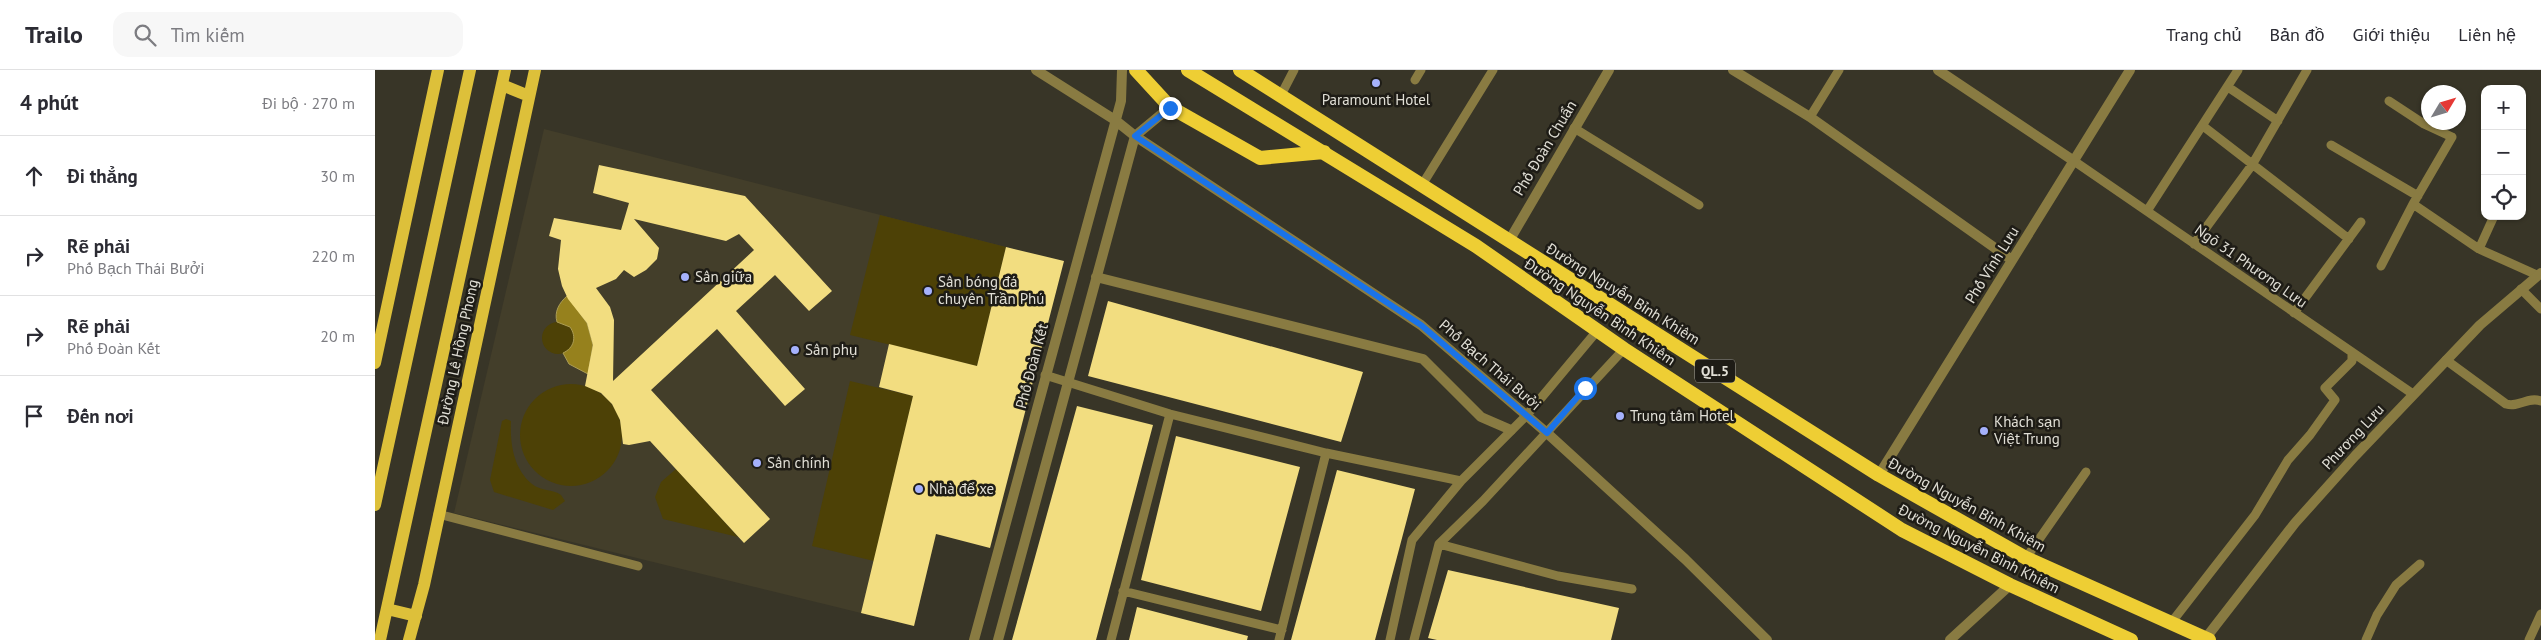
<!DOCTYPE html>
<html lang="vi">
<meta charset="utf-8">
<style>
body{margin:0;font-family:"PT Sans",sans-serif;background:#f7f7f7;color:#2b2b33}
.controls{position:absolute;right:15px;top:15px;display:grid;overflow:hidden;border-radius:10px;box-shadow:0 1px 4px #0004}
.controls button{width:45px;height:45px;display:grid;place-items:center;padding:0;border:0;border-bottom:1px solid #e1e1e2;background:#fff;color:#2b2b33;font:25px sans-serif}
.compass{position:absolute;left:2046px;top:15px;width:45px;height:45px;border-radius:50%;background:#fff;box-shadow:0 1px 4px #0004;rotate:52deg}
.stop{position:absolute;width:15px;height:15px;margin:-11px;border:4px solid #1a73e8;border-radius:50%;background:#fff}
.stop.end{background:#1a73e8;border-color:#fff;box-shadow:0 1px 5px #0008}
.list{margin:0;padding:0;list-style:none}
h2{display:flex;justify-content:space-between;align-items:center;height:65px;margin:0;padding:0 20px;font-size:21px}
h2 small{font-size:16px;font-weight:400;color:#7c7c81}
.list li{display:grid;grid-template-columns:32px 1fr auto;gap:15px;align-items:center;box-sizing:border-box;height:80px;padding:0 20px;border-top:1px solid #e1e1e2}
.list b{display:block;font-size:19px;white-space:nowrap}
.list p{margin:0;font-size:16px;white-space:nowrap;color:#7c7c81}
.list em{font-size:16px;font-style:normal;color:#7c7c81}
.icon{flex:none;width:28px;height:28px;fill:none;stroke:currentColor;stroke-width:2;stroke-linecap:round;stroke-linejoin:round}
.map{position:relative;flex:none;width:2166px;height:570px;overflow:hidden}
header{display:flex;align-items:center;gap:30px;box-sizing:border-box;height:70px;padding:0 25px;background:#fff;border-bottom:1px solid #e1e1e2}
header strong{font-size:24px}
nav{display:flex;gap:28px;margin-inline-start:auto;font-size:18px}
.search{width:350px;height:45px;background:#f7f7f7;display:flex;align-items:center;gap:12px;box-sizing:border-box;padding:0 18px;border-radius:15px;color:#7c7c81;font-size:19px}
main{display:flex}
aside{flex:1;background:#fff}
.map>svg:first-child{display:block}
.built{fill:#433e2a}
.green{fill:#4d4106}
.water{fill:#96811d;stroke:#ac9d54}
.building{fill:#f2dd80;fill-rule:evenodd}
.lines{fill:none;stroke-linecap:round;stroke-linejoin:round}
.service{stroke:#897b42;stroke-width:9}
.minor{stroke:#897b42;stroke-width:10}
.tertiary{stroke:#897b42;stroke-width:10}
.primary{stroke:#ddc03a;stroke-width:12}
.trunk{stroke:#eece34;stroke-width:14}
.route{stroke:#1a73e8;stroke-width:6}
.poi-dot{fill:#a5b1fc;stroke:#1e1c16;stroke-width:2}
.labels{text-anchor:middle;stroke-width:5;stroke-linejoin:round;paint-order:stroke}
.shield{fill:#1e1c16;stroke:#a6a49c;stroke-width:1}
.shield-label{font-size:14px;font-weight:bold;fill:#e1dfd6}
.poi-label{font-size:15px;fill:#e1dfd6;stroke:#1e1c16;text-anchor:start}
.street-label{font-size:15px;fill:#e1dfd6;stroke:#1e1c16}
</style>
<header>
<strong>Trailo</strong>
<div class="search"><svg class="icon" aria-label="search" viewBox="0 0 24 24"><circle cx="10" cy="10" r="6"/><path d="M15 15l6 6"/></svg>Tìm kiếm</div>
<nav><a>Trang chủ</a><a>Bản đồ</a><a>Giới thiệu</a><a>Liên hệ</a></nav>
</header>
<main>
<aside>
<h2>4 phút<small>Đi bộ · 270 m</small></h2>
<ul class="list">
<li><svg class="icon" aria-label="ahead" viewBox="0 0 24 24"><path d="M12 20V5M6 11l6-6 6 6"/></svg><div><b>Đi thẳng</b></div><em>30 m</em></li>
<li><svg class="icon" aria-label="right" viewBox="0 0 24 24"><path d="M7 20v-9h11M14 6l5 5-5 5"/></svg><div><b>Rẽ phải</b><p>Phố Bạch Thái Bưởi</p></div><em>220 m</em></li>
<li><svg class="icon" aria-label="right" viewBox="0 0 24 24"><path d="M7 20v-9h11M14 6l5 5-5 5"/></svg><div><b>Rẽ phải</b><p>Phố Đoàn Kết</p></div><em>20 m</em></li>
<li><svg class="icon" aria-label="arrive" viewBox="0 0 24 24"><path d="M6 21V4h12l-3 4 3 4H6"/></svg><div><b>Đến nơi</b></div></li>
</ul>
</aside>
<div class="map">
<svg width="2166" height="570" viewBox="0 0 2166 570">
<rect width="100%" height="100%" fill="#383527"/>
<!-- built -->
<path class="built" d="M169,59l462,118 -92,379 -460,-113z"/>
<!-- green -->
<path class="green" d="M505,145l126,32 -29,119 -127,-31z
M167 268a16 16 0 1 1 32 0a16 16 0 1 1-32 0Z
M475,311l63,15 -39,165 -62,-15z
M145 365a51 51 0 1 1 102 0a51 51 0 1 1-102 0Z
M131,349l5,2c-1,22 2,47 21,63 8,7 21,5 29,11l4,6 -12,9 -59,-18 -4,-12 12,-59z
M301,399l62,68 -75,-18 -8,-22 6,-15z"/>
<!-- water -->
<path class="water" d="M192,226l20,27 6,22 -5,29 -19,-10 -6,-11c11,-5 14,-16 7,-26l-13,-5c-3,-10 2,-19 10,-26z"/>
<!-- building -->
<path class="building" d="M224,95l146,31 87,95 -23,20 -34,-36 -39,36 69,78 -20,17 -68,-77 -66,61 119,129 -26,24 -94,-102 -21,4 -6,-1 -3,-24 -8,-16 -11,-11 -16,-7 8,-41 -6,-22 -19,-24 -6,-13 -4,-17 3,-29 -12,-4 5,-18 67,12 8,-27 -36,-10zM259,149l92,22 13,-7 15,16 -141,131 1,-61 -4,-13 -14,-19 20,-9 8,-9 10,7 12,-7 11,-11 2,-11z
M631,177l58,14 -74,287 -54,-14 -22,92 -53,-13 52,-217 -34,-9 10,-43 88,22z
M733,231l255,71 -22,70 -253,-66z
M702,336l76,19 -57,215h-84z
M801,366l124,31 -39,144 -120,-31z
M962,400l78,19 -40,151h-84z
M1073,500l171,38 -8,32h-174l-9,-2z
M762,537l111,29 -1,4h-118z"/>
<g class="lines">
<!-- service -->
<path class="service" d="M1040,10l6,-10
M1853,17l50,34
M906,25l13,-25
M1435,47l29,-47
M1828,56l146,113
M1199,58l125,77
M1956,75l87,51
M1699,91l339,233
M1047,115l71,-115
M2038,134l66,45 58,26
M1772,141l91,-141
M1819,174l58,-79 55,-95
M2104,179l15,-33
M2006,196l32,-62 39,-67 -28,-13 -35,-23
M2146,219l20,20
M1919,243l67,-91
M2071,290l60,44c13,4 22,-8 35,-3
M670,305l125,39 156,39 135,28
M63,444l200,52
M1064,474l119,32 74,13
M1651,488l60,-86
M748,521l159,39
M1796,553l84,-108 33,-55 22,-25 25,-35 -10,-12 27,-27v-8
M736,570l59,-226
M904,570l47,-187
M1015,570l22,-100 49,-59 65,-65 71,-85
M1039,570l25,-96 44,-43 141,-152
M1991,570l11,-25 19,-30 24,-21
M2154,570l12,-26"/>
<!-- minor -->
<path class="minor" d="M661,0l79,50 20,16 286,189 126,108 138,126 82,81
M1358,0l77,47 202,143
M1563,0l136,91
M1134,171l100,-171
M721,207l327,82 58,58 30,13
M1504,405l251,-405
M599,570l147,-539 1,-31
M623,570l137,-504 35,-29"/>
<!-- tertiary -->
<path class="tertiary" d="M1830,569l90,-116 60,-67 125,-131 61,-52
M1575,570l60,-55"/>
<!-- primary -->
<path class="primary" d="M127,15l27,11
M0,293l63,-293
M0,435l95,-435
M12,539l29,7
M5,570l125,-570
M34,570l15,-55 111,-515"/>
<!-- trunk -->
<path class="trunk" d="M761,0l34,37 90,51 64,-6
M813,0l288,176 148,103 278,181 108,55 121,55
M865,0l639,405 147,83 183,82"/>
</g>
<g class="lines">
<!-- route -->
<path class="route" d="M795,38l-35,28 286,189 126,108 38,-45"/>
</g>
<!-- markers -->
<g class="poi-dot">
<circle cx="1001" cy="13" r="5"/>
<circle cx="310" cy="207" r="5"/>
<circle cx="553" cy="221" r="5"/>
<circle cx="420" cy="280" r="5"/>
<circle cx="1245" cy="346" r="5"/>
<circle cx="1609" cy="361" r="5"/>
<circle cx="382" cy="393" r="5"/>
<circle cx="544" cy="419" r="5"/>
</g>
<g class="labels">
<!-- shield labels -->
<rect class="shield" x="1320" y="289.5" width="40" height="23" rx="4"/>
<g class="shield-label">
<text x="1340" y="306">QL.5</text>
</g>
<!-- poi labels -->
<g class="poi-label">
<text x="1001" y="35" text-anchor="middle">Paramount Hotel</text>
<text x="320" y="212">Sân giữa</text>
<text x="563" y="217">Sân bóng đá<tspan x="563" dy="17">chuyên Trần Phú</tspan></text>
<text x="430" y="285">Sân phụ</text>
<text x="1255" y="351">Trung tâm Hotel</text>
<text x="1619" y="357">Khách sạn<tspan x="1619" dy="17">Việt Trung</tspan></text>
<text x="392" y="398">Sân chính</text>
<text x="554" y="424">Nhà để xe</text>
</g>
<!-- street labels -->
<g class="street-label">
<text transform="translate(1170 78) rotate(-59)" y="5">Phố Đoàn Chuẩn</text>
<text transform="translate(1617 195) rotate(-58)" y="5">Phố Vĩnh Lưu</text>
<text transform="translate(1876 196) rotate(35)" y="5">Ngõ 31 Phương Lưu</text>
<text transform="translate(1248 224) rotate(32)" y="5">Đường Nguyễn Bỉnh Khiêm</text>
<text transform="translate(1225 242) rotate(34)" y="5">Đường Nguyễn Bình Khiêm</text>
<text transform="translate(83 282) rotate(-78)" y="5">Đường Lê Hồng Phong</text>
<text transform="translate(1115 295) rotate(41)" y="5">Phố Bạch Thái Bưởi</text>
<text transform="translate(657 296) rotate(-75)" y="5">Phố Đoàn Kết</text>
<text transform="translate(1978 367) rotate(-47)" y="5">Phương Lưu</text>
<text transform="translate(1592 435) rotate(29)" y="5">Đường Nguyễn Bỉnh Khiêm</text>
<text transform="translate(1604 479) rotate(27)" y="5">Đường Nguyễn Bình Khiêm</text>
</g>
</g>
</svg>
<div class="controls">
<button>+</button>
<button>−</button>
<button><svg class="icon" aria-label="locate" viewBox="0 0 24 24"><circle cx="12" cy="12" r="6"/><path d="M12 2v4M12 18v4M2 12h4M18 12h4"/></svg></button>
</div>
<svg class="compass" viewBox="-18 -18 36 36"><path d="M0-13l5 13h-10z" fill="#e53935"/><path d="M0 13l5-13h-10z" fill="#7c7c81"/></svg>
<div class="stop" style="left:1210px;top:318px"></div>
<div class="stop end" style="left:795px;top:38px"></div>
</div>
</main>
